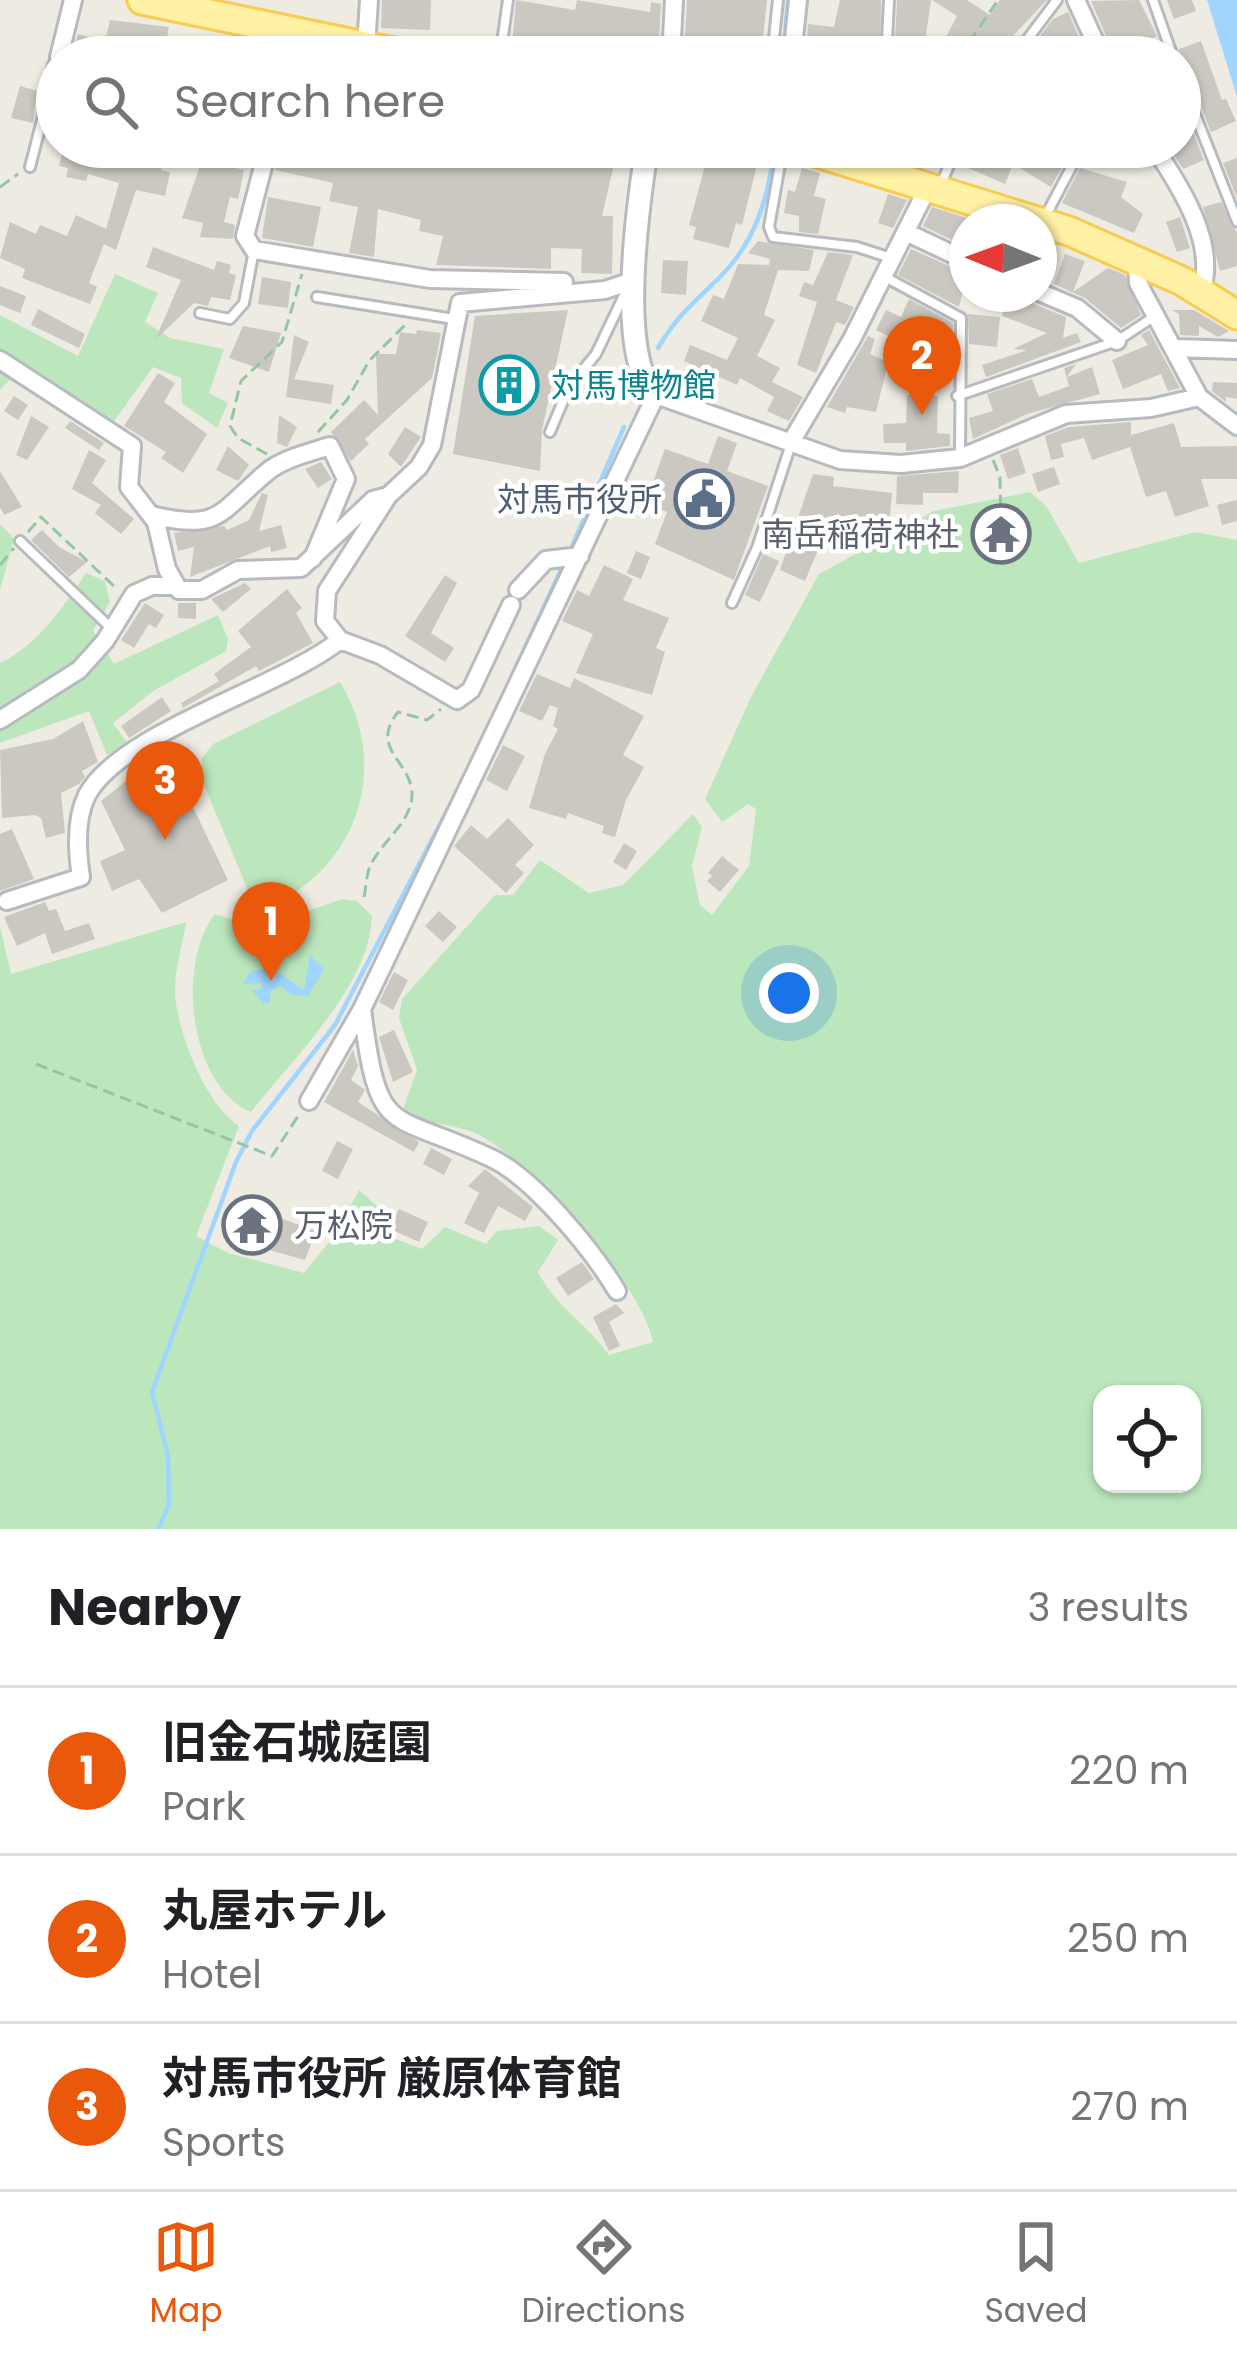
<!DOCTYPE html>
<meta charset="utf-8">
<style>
body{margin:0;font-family:Poppins,"Noto Sans JP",sans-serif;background:#f2f2f2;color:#202124}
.controls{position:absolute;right:36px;bottom:36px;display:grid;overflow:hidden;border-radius:24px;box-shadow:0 3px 9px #0004}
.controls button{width:108px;height:108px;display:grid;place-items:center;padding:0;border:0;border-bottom:3px solid #e0e0e0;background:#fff;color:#202124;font:60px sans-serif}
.compass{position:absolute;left:949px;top:204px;width:108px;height:108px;border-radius:50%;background:#fff;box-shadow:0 3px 9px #0004;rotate:271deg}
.you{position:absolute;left:789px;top:993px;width:42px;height:42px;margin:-30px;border:9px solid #fff;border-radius:50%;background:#1a73e8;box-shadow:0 0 0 18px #1a73e833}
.badge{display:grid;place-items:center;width:78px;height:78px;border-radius:50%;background:#ea580c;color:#fff;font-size:39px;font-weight:700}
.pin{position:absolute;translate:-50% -99px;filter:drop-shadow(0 3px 6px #0008)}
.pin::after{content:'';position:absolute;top:63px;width:42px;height:36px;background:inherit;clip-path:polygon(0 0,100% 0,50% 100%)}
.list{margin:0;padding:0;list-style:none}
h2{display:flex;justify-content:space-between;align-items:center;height:156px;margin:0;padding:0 48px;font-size:51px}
h2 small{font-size:39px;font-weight:400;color:#757577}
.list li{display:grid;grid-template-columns:78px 1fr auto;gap:36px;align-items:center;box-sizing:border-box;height:168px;padding:0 48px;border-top:3px solid #e0e0e0}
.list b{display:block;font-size:45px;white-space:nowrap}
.list p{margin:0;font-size:39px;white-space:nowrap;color:#757577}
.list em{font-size:39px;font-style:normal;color:#757577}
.icon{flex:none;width:66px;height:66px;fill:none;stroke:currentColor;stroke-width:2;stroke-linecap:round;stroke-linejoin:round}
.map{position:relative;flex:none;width:1237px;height:1529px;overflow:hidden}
.search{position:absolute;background:#fff;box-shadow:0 3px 9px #0004;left:36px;right:36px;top:36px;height:132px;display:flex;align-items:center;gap:30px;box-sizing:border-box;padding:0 42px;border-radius:66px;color:#757577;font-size:45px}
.sheet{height:660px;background:#fff}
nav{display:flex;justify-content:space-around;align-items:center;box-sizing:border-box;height:168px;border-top:3px solid #e0e0e0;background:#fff;font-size:33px;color:#757577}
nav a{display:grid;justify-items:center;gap:6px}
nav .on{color:#ea580c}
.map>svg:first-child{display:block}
.green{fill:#bce7bd;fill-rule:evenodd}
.water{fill:#a0d5ff}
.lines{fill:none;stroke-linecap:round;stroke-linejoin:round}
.stream{stroke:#a0d5ff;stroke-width:4.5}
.building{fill:#cbc8c1}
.service-casing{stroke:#b7babf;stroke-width:14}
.minor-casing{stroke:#b7babf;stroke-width:22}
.tertiary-casing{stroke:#b7babf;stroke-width:27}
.primary-casing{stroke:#f9cb50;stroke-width:33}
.path{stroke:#94c6a3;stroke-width:3;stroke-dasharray:12 6;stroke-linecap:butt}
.service{stroke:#fff;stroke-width:8}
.minor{stroke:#fff;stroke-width:16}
.tertiary{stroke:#fff;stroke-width:21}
.primary{stroke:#fff2a5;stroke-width:27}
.labels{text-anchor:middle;stroke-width:9;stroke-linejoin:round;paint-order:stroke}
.culture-label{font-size:33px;fill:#0d838f;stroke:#fff;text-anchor:start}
.service-label{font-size:33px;fill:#4e5e75;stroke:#fff;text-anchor:end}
.worship-label{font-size:33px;fill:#5b616d;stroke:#fff;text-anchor:end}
</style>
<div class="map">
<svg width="1237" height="1529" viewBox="0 0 1237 1529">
<rect width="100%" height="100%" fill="#eeebe2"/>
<!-- green -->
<path class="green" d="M115,274l43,19 -13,29 25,16 54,11 -15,44 19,10 -11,25 -35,-25 -1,-25 -28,-11 -41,57 -87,-60 -25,26v-75l78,41z
M1030,492l16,14 33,57 116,-31 42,8v989h-1237v-602l11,47 175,-52c-3,21 -11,46 -11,67 0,40 31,116 64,137l-43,110 32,17 76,20 30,-37 25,-46 25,22 -4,21 42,16 23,-22 41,17 11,-13 42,-5 19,14 -20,32c18,35 48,51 71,83l44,-13c-13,-61 -119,-178 -174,-207 -27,-14 -53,-7 -76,-26l14,-39 -18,-52 3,-19 93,-104h18l27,-35 49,33 34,-8 70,-71 9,13 -10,39 8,39 12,10 37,-49 7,-57 -8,-5 -26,18 -17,-23 46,-102 68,-123 115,-63zM1102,1394h90v90h-90z
M0,524l14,15 -14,51z
M86,573l19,8 5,21 -17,28 21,34 104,-49 10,24 -2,12 -73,40 -40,32 15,21 -21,11 -18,-44 -89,32v-80c38,-18 63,-56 86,-90z
M340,682c54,89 14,194 -83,230l-55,-132v-22l11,-14z
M342,899l15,2 15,15c-2,70 -80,143 -121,196 -62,-26 -75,-149 -36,-198l43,14z"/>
<!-- water -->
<path class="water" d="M1207,0h30v97z
M310,955l14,14 -16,27 -17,-1 -11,-10 -10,7v11h-7l-12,-13 10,-1v-6l-18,1 7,-12 21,-5 33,23z"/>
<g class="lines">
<!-- stream -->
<path class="stream" d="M783,57l5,-57
M658,348c18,-31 37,-47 62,-71 37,-37 48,-80 55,-130
M570,551l54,-124
M512,676l53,-115
M158,1529l11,-24 -1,-49 -16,-64 84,-230 16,-31 83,-106 126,-241"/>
</g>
<!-- building -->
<path class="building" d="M382,0h49l-1,30 -49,-2z
M516,0l59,10 2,-10 73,12 1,-10 10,2 -3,53h-147z
M687,0h80l-6,57h-77z
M840,0h41l-1,57h-49l4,-18 -28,-2 1,-13 26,3z
M897,0h34l-7,49 -29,-6z
M932,0h35l23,15 10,-15h47l-39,41 13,-6 -15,22h-34l-29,-14 14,-27z
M1139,0l18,36 -23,10 5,11h-24l-24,-56z
M1167,0h25l4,11 -22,8z
M1068,12l20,45h-64l29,-38z
M110,20l59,7 -6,30 -31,-5 -1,5h-59l6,-23 27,8z
M229,41l46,11v5h-50z
M1201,41l21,59 4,-1 10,22 -25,11 -23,-59 -8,-5 -1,-19z
M20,86l17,5 -4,32 -22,-5z
M1180,99l24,61 -21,9 -14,-22h11z
M64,147h102l-5,23 9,2 -5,24 -29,-6 -20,60 -12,-6 -15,39 8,4 -7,17 -68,-26 3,-9 -25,-11 10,-36 26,12 4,-9 27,11 9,-21 30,14 13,-46 -31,-9 -2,7 -20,-4 2,-9 -9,-2z
M280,147h295l40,13 -13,56h11l-1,58 -31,-1 1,-24 -31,-1v21l-115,-4 7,-29 -24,-5 2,-11 -43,-11 -4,48 -25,-4 9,-46 -29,-6 4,-18 -58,-13z
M666,147h56l37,10 -17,68 -6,-2 -7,25 -36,-9 3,-12 -7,-2 17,-63 -40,-11z
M894,147h54l-8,19z
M965,147h92l9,13 -15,27 -38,-23 -8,20 -46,-20z
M1237,158v40l-14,-35z
M202,160l42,10 -6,29 -8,-2 -6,25 11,3 -2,14 -33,-2 3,-14 -21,-5z
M802,168l18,5 -6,23 12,3 -8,35 -19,-2v-16l-15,-3 4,-23 7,2z
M1080,168l47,14 -6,15 22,17 -9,19 -72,-30z
M888,194l19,6 -14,28 -15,-5z
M268,197l53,10 -8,40 -51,-9z
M1221,202l16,31v33l-17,5 -17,-64z
M932,207l35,11v29l-44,-21z
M1180,217l10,31 -13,4 -11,-30z
M758,241l56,9 -5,21 -31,-1 -14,45 11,5 -18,36 23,12 -8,14 31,15 -14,24 -22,-10 7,-14 -34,-19 -3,7 -53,-24 6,-16 37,15 11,-22 -37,-17 12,-26 11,4 14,-35 31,1 1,-6 -22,-6z
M153,247l61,23 3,-9 14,4 -2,8 7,2 -6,25 -19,-3 -3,9 -14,-3 -39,37 26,-60 -35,-13z
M911,249l56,25 -8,33 -61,-32z
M828,252l25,3 -17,45 18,7 -9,18 -9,-3 -20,51 -19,-8 20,-63 -18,-6 5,-14 9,3z
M1065,254l20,7 -12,31 35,-24 17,7 16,40 -20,13 -36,-30 -31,-14z
M663,260l25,1 -2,34 -25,-2z
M262,277l29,5 -3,26 -30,-4z
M0,286l26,10 -6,17 -20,-8z
M1010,294h17l7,10 32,13 -3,21 14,-5 4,9 -95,35 -4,-12 45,-15 -14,-1 34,-16 -45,-17z
M909,299l44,24v18l-20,-6 -6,28 -22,-5 2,-13 -31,-15 10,-20 15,7z
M38,309l47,25 -6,14 -48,-23z
M568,310l-26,120 -2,41 -87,-17 22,-138z
M1172,310h22l35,21 -11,6 -19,-11v10l-19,-1 -1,-21z
M968,314l32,3 -3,30 -28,-3z
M243,326l38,7 -12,39 -40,-14z
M417,330l24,3 -9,45 -67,61 4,5 -18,17 -20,-29 33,-32 14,15 -2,-61h20l4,-22 16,2z
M1149,330l31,58 -12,3 -7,-17 -38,15 -11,-29 36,-15 -7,-10z
M294,335l15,7 -15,37 40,6 -3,19 -45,-7z
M868,336l7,3 -5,15 18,8 -12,50 -29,-5 -2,6 -18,-6z
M1076,364l-9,13 25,-10 8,27 -73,20 -54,25 -4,-21 24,-7 -6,-17 45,-15 7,18 30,-11 -5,-18z
M158,373l17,10 -11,19 43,32 -24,39 -22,-15 5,-6 -42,-26z
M1213,382l24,1v16l-11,-2v5l-14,-11z
M907,395l31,1 -1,37 13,1v12l-44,5v-8h-22l-1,-19 23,-1z
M14,396l14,9 -10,15 -14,-9z
M279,415l18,12 -10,20 -10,-4z
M31,416l18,11 -22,33 -11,-5z
M70,421l34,22 -5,7 -34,-22z
M1131,422v13l43,-12 7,24 56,-1v33h-36l8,27 -34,11 -9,-26 -20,6 -16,-50 -38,13 -8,-22 -23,6 3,13 -13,3 -6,-24 24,-9z
M405,427l16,10 -20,30 -13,-13z
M718,436l19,7 -10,28 41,15 -34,94 -79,-36 12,-32 -22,-8 20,-55 43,15z
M228,446l21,19 -11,16 -22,-11z
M1018,448l8,25 -18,6 -8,-24z
M89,450l17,10 -14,23 42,36 -13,15 -26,-21 6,-8 -29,-16z
M321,462l11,17 -14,9 -13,-19z
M1054,467l6,17 -22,8 -6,-18z
M0,471l22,36 -18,8 -4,-8z
M959,471l-1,22h-35v12l-27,-1 1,-28z
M813,474l21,3 -1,9 59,7 -3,32 -58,-6 -26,62 -25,-11z
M262,493l6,2 -9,36 22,-6 6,23 -16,4 -1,-6 -80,31 4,-30 -16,4 -4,-18 50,-7 3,4 22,-10z
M1237,500v21l-15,4 -5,-20z
M42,530l17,17 28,15 -18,15 -38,-37z
M636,551l14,6 -9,22 -14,-6z
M763,554l16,7 -19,41 -15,-7z
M604,565l29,14 -10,21 46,18 -13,30 9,4 -13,43 -76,-22 17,-39 -31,-13 15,-31 12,6z
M445,575l12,8 -26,50 23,15 -9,14 -40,-26z
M245,583l6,6 -28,23 -12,-13z
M287,589l15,19 -6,5 17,30 -54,28 -3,-5 -73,42 -2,-5 38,-22 -5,-7 37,-27 -13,-16z
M145,603l19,12 -8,13 -7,-4 -15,24 -13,-8z
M178,603h18v16l-18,-1z
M537,674l33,14 4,-10 70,38 -21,39 21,12 -18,33 -11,37 -13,-4 2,-7 -36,-13 -2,6 -37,-11 16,-54 13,-25 -5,-3 5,-18 -8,-3 -8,16 -23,-10z
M162,697l9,14 -42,27 -8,-12z
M83,721l15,41 -16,9 3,6 -6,7 -18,9 4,40 -19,5 -5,-20 -6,-3 -33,3 -2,-68 53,-11z
M503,745l22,11 -18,35 -21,-11z
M169,757l59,123 -66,33 -23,-34 -27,12 -12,-30 25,-11 -24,-49 25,-20 2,-10z
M508,818l26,27 -19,20 9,8 -18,20 -52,-47 17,-21 16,14z
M12,829l22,50 -34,12v-57z
M624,843l13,8 -11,19 -13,-8z
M722,856l17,14 -19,22 -13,-11 5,-5 -4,-3z
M45,902l4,9 7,-2 9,22 24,-8 6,16 -43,15 -7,-21 -28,13 -13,-29z
M439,911l18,16 -14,15 -18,-16z
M394,972l14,8 -15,30 -14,-8z
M394,1030l19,42 -20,10 -14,-45z
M353,1050l5,16 -7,14 14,10 -7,12 61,40 -5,10 -90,-50z
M337,1141l16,8 -15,30 -16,-8z
M431,1148l21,11 -8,16 -21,-11z
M485,1169l48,38 -8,14 -27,-15 -14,27 -20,-10 15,-30 -11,-7z
M251,1194l14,6 -3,8 10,7 44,16 -11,29 -82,-23 14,-38 10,4z
M399,1209l29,13 -9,20 -29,-13z
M582,1262l12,17 -26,17 -12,-18z
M616,1304l8,9 -15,9 11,24 -11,5 -16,-34z"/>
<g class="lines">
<defs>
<path id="service" d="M1153,0l20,57
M887,41l2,-41
M500,57l8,-57
M772,57l6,-57
M1014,57l43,-57
M1180,76l57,145
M783,147l-14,80 4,10 84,10 34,11
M1066,147l12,8
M30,167l20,-78
M941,184l16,-37
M1046,215l36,-68
M885,277l76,41 -1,138
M317,297l137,22
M200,313l30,6 14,-16 10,-53
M957,396l160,-55 38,-25
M550,432l19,-45 27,-33 32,-67
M20,541l92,88
M732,603l25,-55 34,-104"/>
<path id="minor" d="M1076,0l26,57
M366,47l3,-47
M59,57l14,-57
M671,57l3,-57
M792,57l6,-57
M57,66l-6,22 6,1
M259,147l7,8 -21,81 9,14 176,29 134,3
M1154,147c26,39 64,97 47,145
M910,234l57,27
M1137,258l1,25 61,114 38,29
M1039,292l38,16 40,33
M1176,348l61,2
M0,360l132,86 -3,41 27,35 11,47 12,21h23l36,-20 63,-2 72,-68 15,-4
M791,442l61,-103 76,-152
M151,515c70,17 68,-3 116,-43 15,-13 44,-20 63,-26l16,33 -33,79
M518,590l28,-30 34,-4
M511,605l-40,85 -14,10 -77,-45 -40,-15 -15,-19 2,-30 61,-95 31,-29 13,-22 28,-142 145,-13 27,-9
M0,720l79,-50 26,-29 29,-47 18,-8h22
M7,901l74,-24c-4,-26 -6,-58 6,-82 34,-63 195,-108 253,-155
M362,1009c17,132 25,100 129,149 43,20 102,93 126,133
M309,1101l53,-92 294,-614 184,65 61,4 59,-6 106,-44 85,-6 48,-11"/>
<path id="tertiary" d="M647,147c-8,51 -32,213 9,248"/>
<path id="primary" d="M142,0l275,57
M798,147l271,84 113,50 55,34"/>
</defs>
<!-- service casing -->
<use href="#service" class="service-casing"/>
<!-- minor casing -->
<use href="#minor" class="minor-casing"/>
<!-- tertiary casing -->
<use href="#tertiary" class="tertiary-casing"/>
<!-- primary casing -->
<use href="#primary" class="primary-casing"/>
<!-- path -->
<path class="path" d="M959,57l39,-57
M0,187l18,-13
M318,432l29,-32 22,-39 37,-37
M267,454l-29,-16 -8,-12 11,-45 41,-39 20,-68
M993,460l7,17 1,52
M28,532l13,-15 75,71
M0,565l14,-17
M364,897c2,-9 2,-19 5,-28 9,-25 42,-45 43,-73 1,-35 -44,-46 -14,-84l29,8 14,-11
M36,1064l236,92 28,-43"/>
<!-- service -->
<use href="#service" class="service"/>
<!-- minor -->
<use href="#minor" class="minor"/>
<!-- tertiary -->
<use href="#tertiary" class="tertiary"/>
<!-- primary -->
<use href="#primary" class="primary"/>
</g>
<!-- icons -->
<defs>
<symbol id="building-ring" viewBox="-11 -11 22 22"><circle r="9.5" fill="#fff" stroke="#0f9aa8" stroke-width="1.5"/><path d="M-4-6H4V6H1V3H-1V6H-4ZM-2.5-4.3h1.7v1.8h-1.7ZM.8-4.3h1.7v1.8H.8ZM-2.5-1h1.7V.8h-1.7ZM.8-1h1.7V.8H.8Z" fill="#0f9aa8"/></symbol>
<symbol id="civic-ring" viewBox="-11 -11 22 22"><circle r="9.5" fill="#fff" stroke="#5c6f8a" stroke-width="1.5"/><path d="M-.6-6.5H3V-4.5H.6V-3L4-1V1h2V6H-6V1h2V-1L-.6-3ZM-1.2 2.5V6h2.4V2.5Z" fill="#5c6f8a"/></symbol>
<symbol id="temple-ring" viewBox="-11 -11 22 22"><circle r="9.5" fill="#fff" stroke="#6b7280" stroke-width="1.5"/><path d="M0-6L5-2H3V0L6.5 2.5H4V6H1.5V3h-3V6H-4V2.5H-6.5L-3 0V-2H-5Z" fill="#6b7280"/></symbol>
</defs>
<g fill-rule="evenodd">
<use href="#building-ring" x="476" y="352" width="66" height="66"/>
<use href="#civic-ring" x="671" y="466" width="66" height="66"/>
<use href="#temple-ring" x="968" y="501" width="66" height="66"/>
<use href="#temple-ring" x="219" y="1192" width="66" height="66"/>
</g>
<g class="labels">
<!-- culture labels -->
<g class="culture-label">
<text x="551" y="397">対馬博物館</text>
</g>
<!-- service labels -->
<g class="service-label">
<text x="662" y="511">対馬市役所</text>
</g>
<!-- worship labels -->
<g class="worship-label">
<text x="959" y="546">南岳稲荷神社</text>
<text x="294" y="1237" text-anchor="start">万松院</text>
</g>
</g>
</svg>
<div class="controls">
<button><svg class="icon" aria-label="locate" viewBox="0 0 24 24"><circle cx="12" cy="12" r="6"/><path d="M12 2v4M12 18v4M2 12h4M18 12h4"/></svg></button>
</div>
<svg class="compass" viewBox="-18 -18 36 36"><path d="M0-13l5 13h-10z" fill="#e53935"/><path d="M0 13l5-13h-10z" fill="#757577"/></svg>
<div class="you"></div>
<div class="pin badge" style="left:271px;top:981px">1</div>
<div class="pin badge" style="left:922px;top:415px">2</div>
<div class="pin badge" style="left:165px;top:840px">3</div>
<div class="search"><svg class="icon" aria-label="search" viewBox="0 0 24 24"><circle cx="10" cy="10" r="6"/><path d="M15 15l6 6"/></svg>Search here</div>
</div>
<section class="sheet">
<h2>Nearby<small>3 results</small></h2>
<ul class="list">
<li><span class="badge">1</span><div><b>旧金石城庭園</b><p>Park</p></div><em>220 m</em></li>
<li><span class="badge">2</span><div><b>丸屋ホテル</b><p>Hotel</p></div><em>250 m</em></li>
<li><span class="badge">3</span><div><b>対馬市役所 厳原体育館</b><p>Sports</p></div><em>270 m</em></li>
</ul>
</section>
<nav>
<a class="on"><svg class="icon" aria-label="map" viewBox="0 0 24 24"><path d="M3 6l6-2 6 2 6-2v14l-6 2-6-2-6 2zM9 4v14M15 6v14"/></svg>Map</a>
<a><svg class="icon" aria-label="directions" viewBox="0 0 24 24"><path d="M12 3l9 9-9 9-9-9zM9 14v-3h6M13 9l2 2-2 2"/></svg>Directions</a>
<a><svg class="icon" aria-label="saved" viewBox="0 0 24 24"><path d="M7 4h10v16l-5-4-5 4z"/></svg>Saved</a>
</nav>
